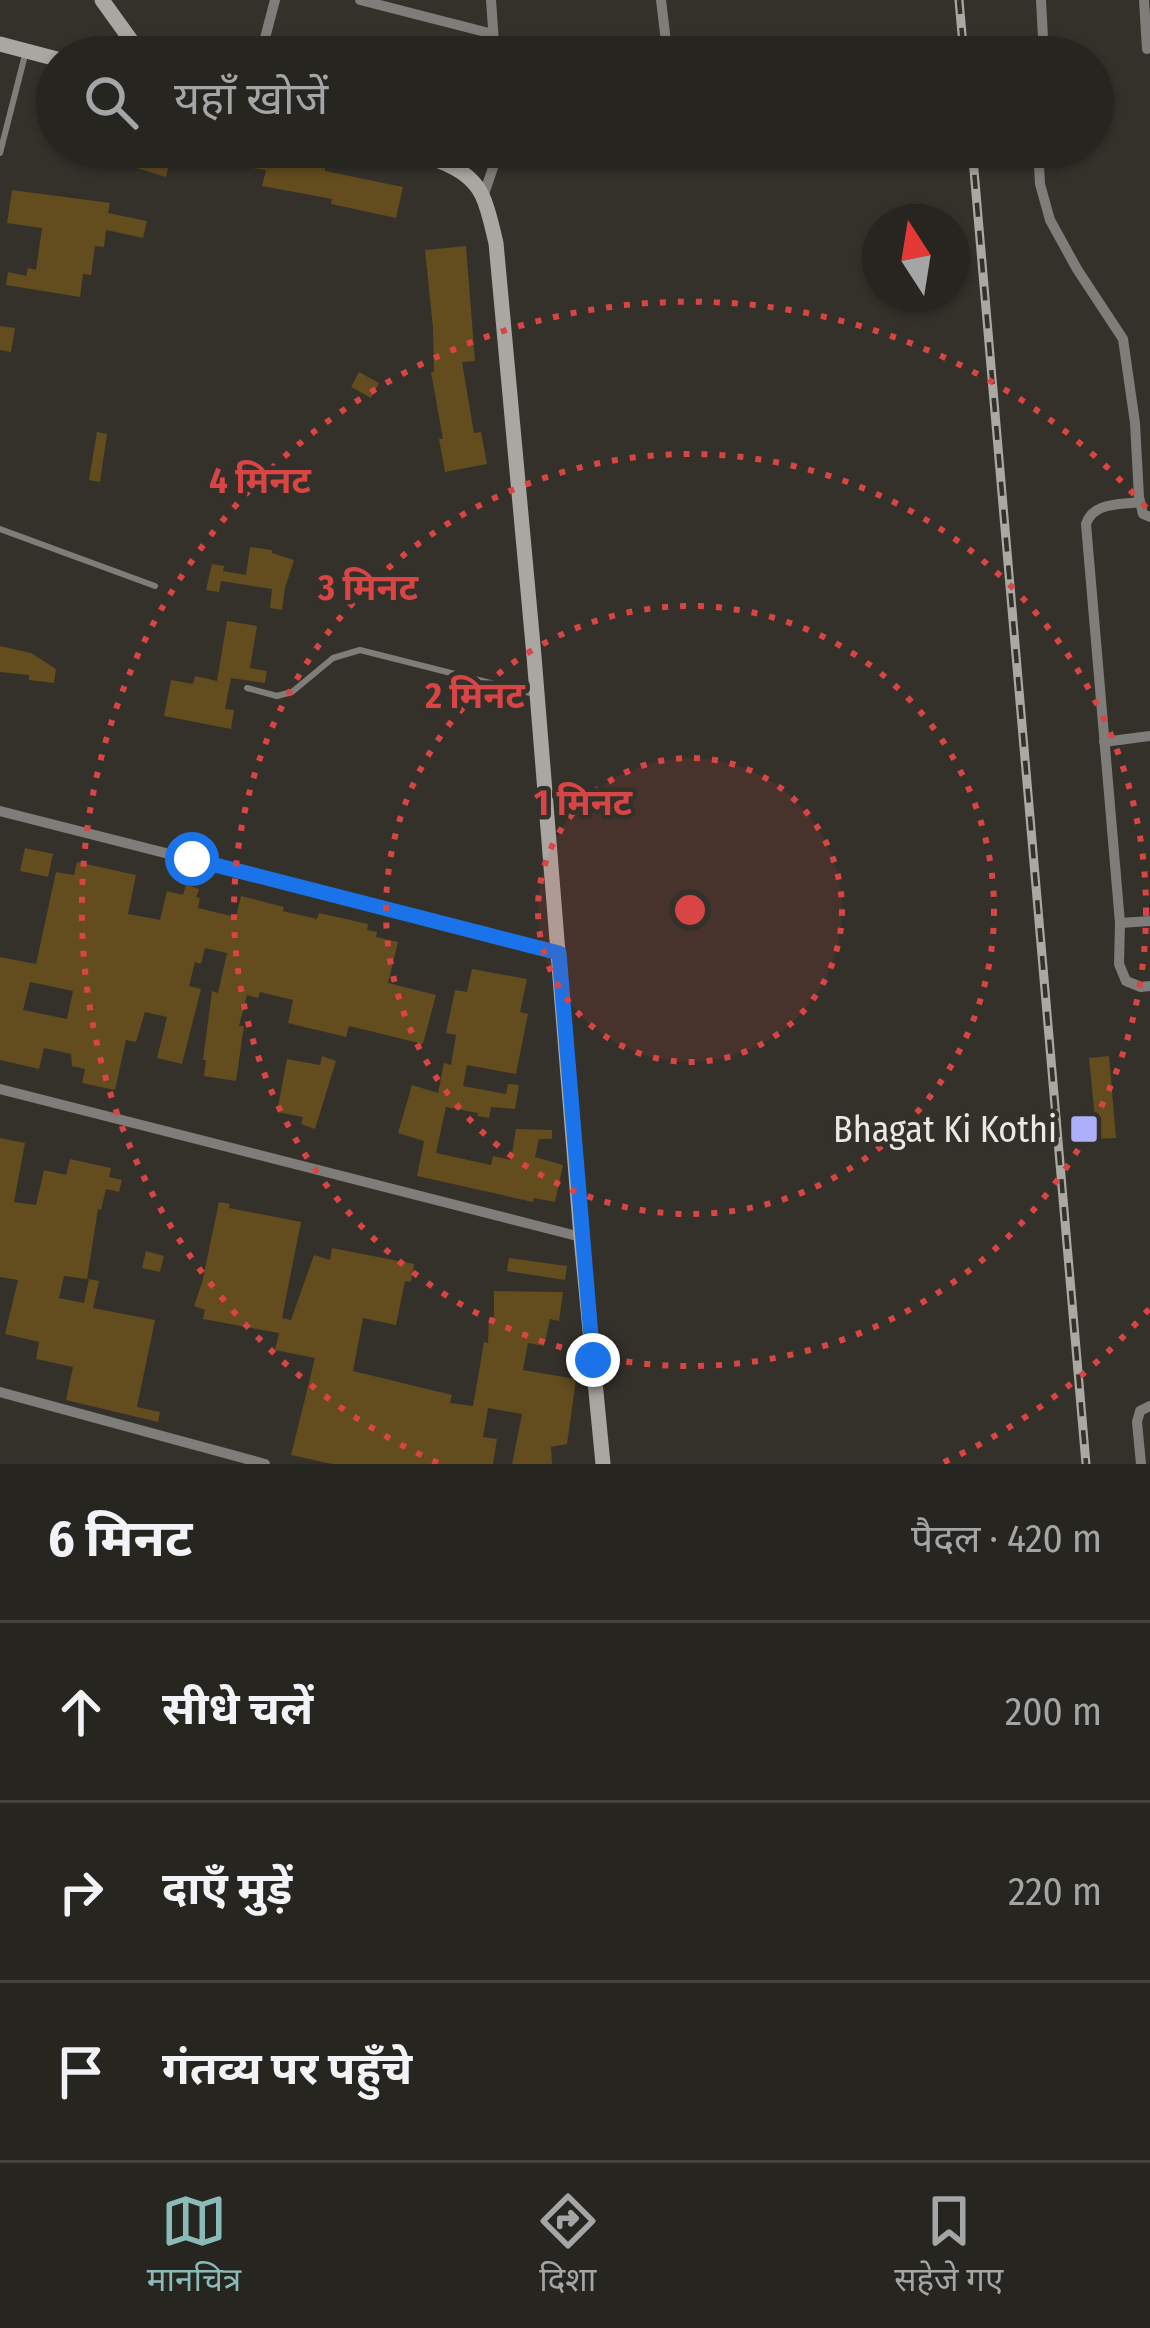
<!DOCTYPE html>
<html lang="hi">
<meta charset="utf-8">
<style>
body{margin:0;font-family:"Fira Sans Condensed","Noto Sans Devanagari",sans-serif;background:#2f2d29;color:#f1f3f6}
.compass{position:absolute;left:862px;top:204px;width:108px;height:108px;border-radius:50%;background:#272520;box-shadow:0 3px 9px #0004;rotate:348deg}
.stop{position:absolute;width:36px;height:36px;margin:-27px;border:9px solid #1a73e8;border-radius:50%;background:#fff}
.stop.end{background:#1a73e8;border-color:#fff;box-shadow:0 3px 12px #0008}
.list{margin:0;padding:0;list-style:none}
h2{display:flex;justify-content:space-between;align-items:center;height:156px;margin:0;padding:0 48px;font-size:51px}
h2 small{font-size:39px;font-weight:400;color:#a4a5a5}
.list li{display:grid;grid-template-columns:78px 1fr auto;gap:36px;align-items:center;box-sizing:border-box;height:180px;padding:0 48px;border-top:3px solid #43423e}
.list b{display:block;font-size:45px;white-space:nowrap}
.list em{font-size:39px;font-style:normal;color:#a4a5a5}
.icon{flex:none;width:66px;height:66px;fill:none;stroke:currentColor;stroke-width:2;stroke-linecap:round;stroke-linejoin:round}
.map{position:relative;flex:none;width:1150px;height:1464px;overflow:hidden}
.search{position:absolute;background:#272520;box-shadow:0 3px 9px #0004;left:36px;right:36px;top:36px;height:132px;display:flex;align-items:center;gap:30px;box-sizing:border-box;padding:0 42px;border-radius:66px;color:#a4a5a5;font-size:45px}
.sheet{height:696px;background:#272520}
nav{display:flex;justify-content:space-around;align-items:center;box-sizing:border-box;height:168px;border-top:3px solid #43423e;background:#272520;font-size:33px;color:#a4a5a5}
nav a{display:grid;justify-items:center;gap:6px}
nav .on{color:#8bbbb9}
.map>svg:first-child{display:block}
.building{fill:#634c1e;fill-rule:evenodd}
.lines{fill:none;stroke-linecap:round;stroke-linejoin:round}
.lane{stroke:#7f7d79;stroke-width:6}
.street{stroke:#7f7d79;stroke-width:10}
.secondary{stroke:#aaa7a2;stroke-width:15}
.rail-casing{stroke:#aaa8a3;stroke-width:9}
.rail{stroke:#34312a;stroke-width:4.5;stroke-dasharray:14;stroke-linecap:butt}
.route{stroke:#1a73e8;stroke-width:15}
.ring{fill:none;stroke:#d94544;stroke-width:6;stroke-dasharray:6 12}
.poi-dot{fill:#adaffb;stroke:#34312a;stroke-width:4.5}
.labels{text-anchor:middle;stroke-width:9;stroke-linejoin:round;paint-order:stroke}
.poi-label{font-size:36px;fill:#ebe9e5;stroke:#34312a;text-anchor:end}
.centre{fill:#d94544;stroke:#34312a;stroke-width:6}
.ring-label{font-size:36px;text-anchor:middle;font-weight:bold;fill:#d94544;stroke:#34312a;stroke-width:9;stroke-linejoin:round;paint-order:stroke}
</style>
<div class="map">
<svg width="1150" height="1464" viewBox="0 0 1150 1464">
<rect width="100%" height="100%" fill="#34312a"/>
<!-- building -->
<g class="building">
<polygon points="134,147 173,147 166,177 130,166"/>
<polygon points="222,147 325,166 325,171 403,187 396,218 331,204 332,199 262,186 266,170 220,163"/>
<polygon points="12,190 110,203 108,213 147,221 143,238 106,230 104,247 95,246 91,275 83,274 80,297 6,285 8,272 26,276 28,268 36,270 42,228 7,223"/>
<polygon points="466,246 475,361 462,362 474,433 481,432 487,464 445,472 439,439 443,439 431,372 434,372 433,328 425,250"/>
<polygon points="0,326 15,328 11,352 0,350"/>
<polygon points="359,372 379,383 371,398 351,387"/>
<polygon points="97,432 107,434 100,482 89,480"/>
<polygon points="250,547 272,550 272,553 294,560 285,588 282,610 270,608 272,589 221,581 219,592 206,590 212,564 224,566 223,571 246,575"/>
<polygon points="227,621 257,626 250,668 267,671 265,683 231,678 225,709 234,710 231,729 164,716 171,680 193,684 195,676 217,681"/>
<polygon points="0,646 31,653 56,669 54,683 29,680 29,675 0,672"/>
<polygon points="25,848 53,854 48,877 20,871"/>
<path d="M 77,862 L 136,875 L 128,914 L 160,920 L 167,891 L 183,895 L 186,885 L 199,889 L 196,897 L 200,898 L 198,908 L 236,917 L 241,896 L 284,907 L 283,911 L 317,919 L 319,913 L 368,924 L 367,930 L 377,932 L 376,937 L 398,942 L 388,983 L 436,995 L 423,1044 L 349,1026 L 346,1037 L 288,1023 L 293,1000 L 260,992 L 258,998 L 247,995 L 239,1026 L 244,1026 L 236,1081 L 204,1076 L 206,1060 L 203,1060 L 212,991 L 218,993 L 227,953 L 205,948 L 201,964 L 195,962 L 189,986 L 201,989 L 182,1064 L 157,1058 L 167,1017 L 145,1012 L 136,1042 L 126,1040 L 115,1090 L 82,1083 L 85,1069 L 72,1066 L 71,1054 L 44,1048 L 39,1069 L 0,1060 L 0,957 L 36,964 L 56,872 L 74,875 ZM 30,982 L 73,991 L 67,1019 L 23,1010 Z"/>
<polygon points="472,969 527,979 520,1012 528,1014 516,1074 467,1065 463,1086 506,1094 508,1084 519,1085 515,1109 491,1107 489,1118 477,1116 478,1113 446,1107 436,1153 491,1165 493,1156 511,1160 516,1129 552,1130 552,1139 539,1139 535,1157 563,1165 555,1202 534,1198 533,1202 417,1176 424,1141 398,1133 412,1085 438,1093 444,1063 451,1065 456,1035 446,1033 455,990 467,992"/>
<polygon points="322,1056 336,1061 315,1129 301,1124 303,1117 277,1112 287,1059 320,1065"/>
<polygon points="1109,1056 1116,1138 1097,1139 1089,1058"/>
<polygon points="0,1138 25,1143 14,1202 36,1205 44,1170 66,1175 70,1159 111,1168 109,1177 122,1180 119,1192 106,1189 101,1210 98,1209 87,1279 64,1276 59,1298 84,1303 89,1279 99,1281 93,1308 155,1320 137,1407 160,1412 158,1422 66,1400 73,1367 36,1359 39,1342 5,1334 18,1280 0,1277"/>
<polygon points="219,1202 230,1204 229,1208 301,1222 282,1318 291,1320 314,1255 330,1260 332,1248 414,1264 411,1282 405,1281 396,1325 363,1318 353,1371 452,1395 450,1403 473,1406 484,1342 488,1343 489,1317 494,1317 494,1291 563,1292 559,1321 550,1319 544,1346 528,1343 523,1370 576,1379 567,1444 551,1447 552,1464 512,1464 522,1414 488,1408 483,1437 497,1439 493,1464 332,1464 291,1455 315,1358 275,1350 279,1333 203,1319 205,1310 194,1306 202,1283"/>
<polygon points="146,1251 164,1256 160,1272 142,1268"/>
<polygon points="509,1258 567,1266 565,1280 507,1271"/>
</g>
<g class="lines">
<!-- lane -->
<g class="lane">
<polyline points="0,153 25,55"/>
<polyline points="0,529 155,586"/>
<polyline points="247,688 277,696 292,692 333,658 360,650 534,694"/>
</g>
<!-- street -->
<g class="street">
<polyline points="360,0 493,34"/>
<polyline points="491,0 495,57"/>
<polyline points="661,0 667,50"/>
<polyline points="1041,0 1044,57"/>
<polyline points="1144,0 1147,49"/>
<polyline points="260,57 275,0"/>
<polyline points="1038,147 1040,184 1050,220 1077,269 1123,339 1135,423 1139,497 1143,514 1150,517"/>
<polyline points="483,197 500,147"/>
<path d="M 1140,502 C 1119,505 1093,502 1086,524 L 1120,923 L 1119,964 L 1126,981 L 1141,987 L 1150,986"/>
<polyline points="1104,742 1150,736"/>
<polyline points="0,811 559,953"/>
<polyline points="1120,923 1150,921"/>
<polyline points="0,1089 581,1237"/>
<polyline points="0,1392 265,1464"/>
<polyline points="1141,1464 1137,1422 1140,1411 1150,1406"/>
</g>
<!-- secondary -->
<g class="secondary">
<polyline points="102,0 143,57"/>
<polyline points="0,44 57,59"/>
<path d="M 389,147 C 421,156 466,162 482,195 C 489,210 492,227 496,243 L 534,656 L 581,1237 L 603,1464"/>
</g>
<defs>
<g id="rail">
<polyline points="959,0 964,57"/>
<polyline points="972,147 1086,1464"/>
</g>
</defs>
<!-- rail casing -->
<use href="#rail" class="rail-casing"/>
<!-- rail -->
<use href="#rail" class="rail"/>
</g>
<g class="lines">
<!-- route -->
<polyline class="route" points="192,859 559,953 593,1360"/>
</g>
<!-- distance rings -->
<circle cx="690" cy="910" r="152" fill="#d94544" fill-opacity=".12"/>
<g class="ring">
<circle cx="690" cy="910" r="152"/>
<circle cx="690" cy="910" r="304"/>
<circle cx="690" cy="910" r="456"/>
<path d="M1149 1309A608 608 0 0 1 942 1463M438 1463A608 608 0 1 1 1149 511"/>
</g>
<!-- markers -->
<rect class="poi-dot" x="1069" y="1114" width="30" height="30" rx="6"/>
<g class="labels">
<!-- poi labels -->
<g class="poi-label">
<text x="1057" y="1142">Bhagat Ki Kothi</text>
</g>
</g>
<circle cx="690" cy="910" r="18" class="centre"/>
<g class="ring-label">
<text x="260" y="493">4 मिनट</text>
<text x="368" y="600">3 मिनट</text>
<text x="475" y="708">2 मिनट</text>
<text x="583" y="815">1 मिनट</text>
</g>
</svg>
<svg class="compass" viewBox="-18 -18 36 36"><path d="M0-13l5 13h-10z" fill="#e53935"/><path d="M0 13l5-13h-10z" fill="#a4a5a5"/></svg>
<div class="stop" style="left:192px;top:859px"></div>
<div class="stop end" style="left:593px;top:1360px"></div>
<div class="search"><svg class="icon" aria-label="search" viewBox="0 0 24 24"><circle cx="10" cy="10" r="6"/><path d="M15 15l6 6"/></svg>यहाँ खोजें</div>
</div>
<section class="sheet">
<h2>6 मिनट<small>पैदल · 420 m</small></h2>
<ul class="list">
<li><svg class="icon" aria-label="ahead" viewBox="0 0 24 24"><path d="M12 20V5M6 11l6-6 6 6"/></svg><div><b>सीधे चलें</b></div><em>200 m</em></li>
<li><svg class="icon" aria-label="right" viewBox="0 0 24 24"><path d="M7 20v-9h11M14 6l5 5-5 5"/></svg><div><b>दाएँ मुड़ें</b></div><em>220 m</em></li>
<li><svg class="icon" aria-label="arrive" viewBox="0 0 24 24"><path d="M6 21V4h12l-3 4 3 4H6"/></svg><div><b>गंतव्य पर पहुँचे</b></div></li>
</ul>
</section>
<nav>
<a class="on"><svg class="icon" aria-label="map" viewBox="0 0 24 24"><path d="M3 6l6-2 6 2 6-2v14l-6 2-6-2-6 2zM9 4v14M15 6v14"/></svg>मानचित्र</a>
<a><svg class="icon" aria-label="directions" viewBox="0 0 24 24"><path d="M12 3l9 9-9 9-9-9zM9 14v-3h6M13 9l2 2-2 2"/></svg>दिशा</a>
<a><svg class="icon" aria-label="saved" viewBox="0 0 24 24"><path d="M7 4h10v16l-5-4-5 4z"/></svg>सहेजे गए</a>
</nav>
